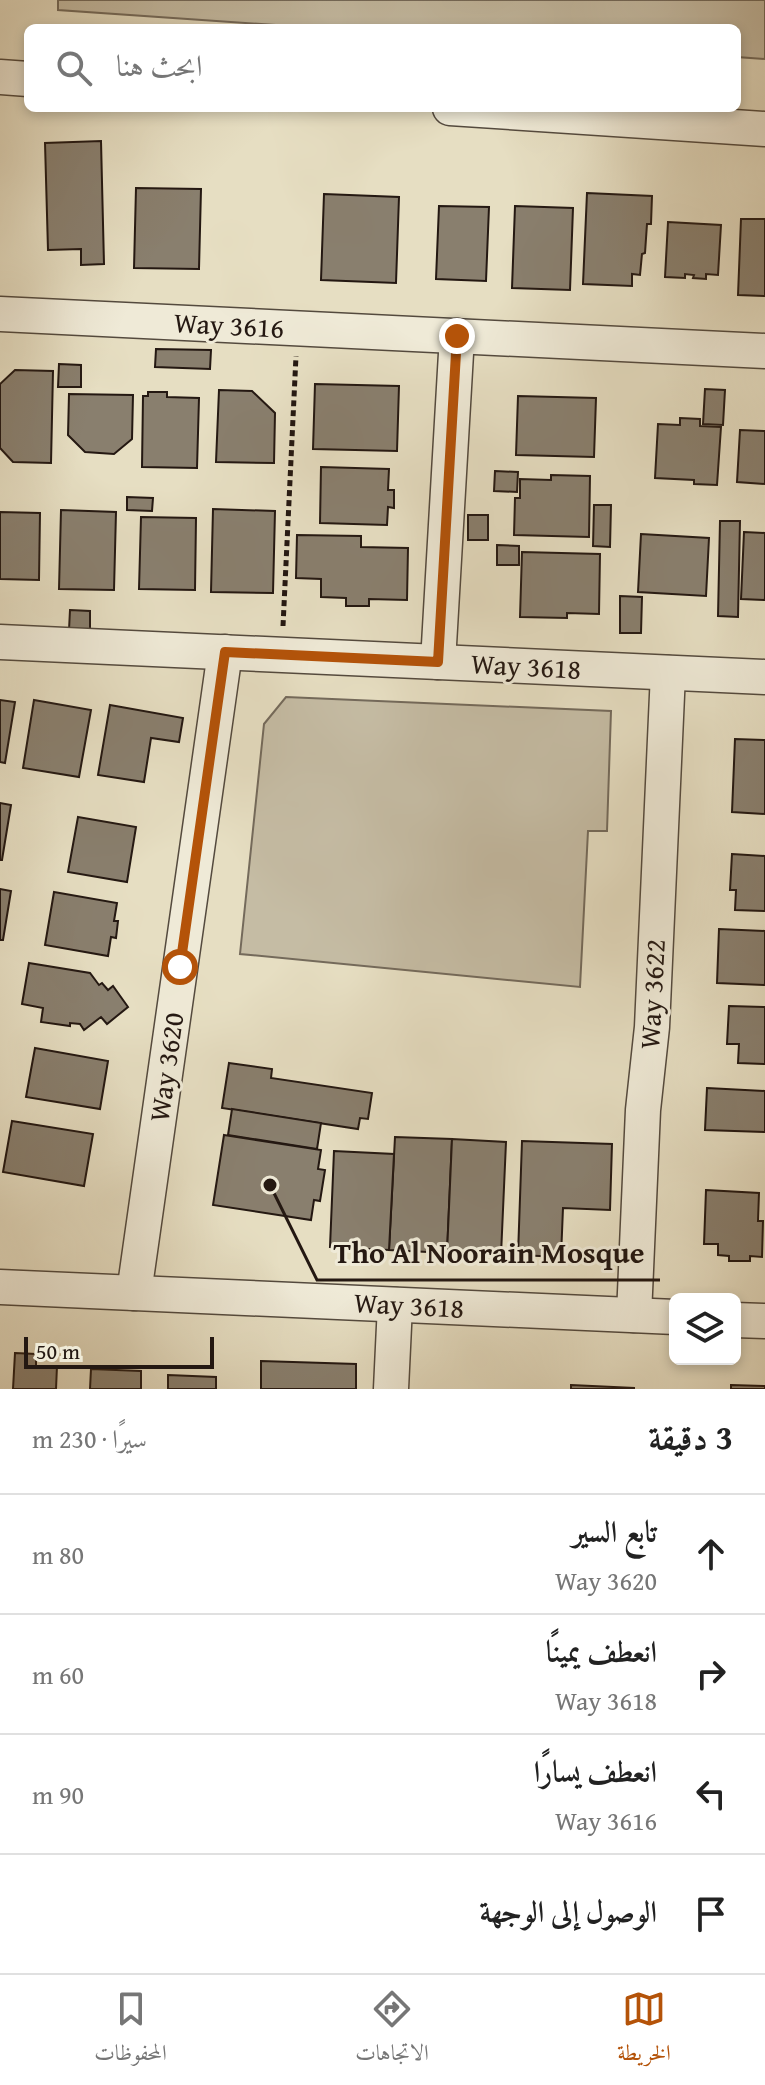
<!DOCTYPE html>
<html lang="ar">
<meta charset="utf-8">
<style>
body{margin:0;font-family:"Gentium Book Plus",Amiri,serif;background:#f6f6f6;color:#222;direction:rtl}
.controls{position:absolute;right:24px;bottom:24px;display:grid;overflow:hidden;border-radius:12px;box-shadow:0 4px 12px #0003}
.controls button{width:72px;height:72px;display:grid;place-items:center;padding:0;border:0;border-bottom:2px solid #e0e0e0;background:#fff;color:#222;font:40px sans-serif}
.scale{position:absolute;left:24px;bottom:20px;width:190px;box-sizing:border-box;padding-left:8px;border:4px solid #241812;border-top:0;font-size:22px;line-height:28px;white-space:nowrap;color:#241812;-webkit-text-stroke:6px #efead7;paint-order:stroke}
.stop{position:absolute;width:24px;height:24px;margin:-18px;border:6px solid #b45309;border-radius:50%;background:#fff}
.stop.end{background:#b45309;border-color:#fff;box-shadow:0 2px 8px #0008}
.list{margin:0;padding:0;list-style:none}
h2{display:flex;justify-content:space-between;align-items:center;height:104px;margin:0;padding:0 32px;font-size:34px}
h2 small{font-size:26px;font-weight:400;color:#767676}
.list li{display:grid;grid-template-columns:52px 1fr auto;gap:24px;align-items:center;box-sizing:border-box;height:120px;padding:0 32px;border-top:2px solid #e0e0e0}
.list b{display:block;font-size:30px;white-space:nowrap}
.list p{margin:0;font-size:26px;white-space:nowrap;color:#767676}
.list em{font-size:26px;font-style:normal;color:#767676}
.icon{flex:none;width:44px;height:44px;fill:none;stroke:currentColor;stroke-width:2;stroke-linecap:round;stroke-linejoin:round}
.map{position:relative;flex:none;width:765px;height:1389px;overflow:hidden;direction:ltr}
.search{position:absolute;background:#fff;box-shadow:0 4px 12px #0003;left:24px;right:24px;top:24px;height:88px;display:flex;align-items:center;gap:20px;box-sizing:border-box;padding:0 28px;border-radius:12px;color:#767676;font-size:30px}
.sheet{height:584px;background:#fff}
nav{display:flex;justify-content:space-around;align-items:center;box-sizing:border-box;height:112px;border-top:2px solid #e0e0e0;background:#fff;font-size:22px;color:#767676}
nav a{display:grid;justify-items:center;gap:4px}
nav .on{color:#b45309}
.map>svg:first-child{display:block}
.green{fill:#c5bca4;stroke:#746a5b;stroke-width:2}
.building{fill:#897f6e;stroke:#241812;stroke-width:2}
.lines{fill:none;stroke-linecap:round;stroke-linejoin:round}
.minor-casing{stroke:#544a3e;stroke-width:37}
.path{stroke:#241812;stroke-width:5;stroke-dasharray:6 4;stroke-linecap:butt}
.minor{stroke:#efead7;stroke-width:34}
.route{stroke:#b45309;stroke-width:10}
.labels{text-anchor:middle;stroke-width:6;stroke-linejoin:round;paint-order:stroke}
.street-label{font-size:28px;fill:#241812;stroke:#efead7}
.leader{fill:none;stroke:#241812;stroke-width:3}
.callout-dot{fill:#241812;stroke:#efead7;stroke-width:3}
.callout-label{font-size:30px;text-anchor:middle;font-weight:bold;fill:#241812;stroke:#efead7;stroke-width:6;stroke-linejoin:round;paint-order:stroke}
</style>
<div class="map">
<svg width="765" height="1389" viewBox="0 0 765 1389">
<rect width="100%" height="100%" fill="#e6dec2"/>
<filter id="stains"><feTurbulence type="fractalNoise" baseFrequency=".0025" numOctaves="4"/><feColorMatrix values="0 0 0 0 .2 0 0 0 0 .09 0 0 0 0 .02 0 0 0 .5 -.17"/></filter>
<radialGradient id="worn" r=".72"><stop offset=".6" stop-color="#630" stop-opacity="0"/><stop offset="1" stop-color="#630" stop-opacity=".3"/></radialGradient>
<!-- green -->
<g class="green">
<polygon points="58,0 765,0 765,59 737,57 737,28 319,28 58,10"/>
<polygon points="286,697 611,711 607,831 588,831 580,987 240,954 264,724"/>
</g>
<!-- building -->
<g class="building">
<polygon points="101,141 104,264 81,265 81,249 48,250 45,143"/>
<polygon points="136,188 201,189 199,269 134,268"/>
<polygon points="587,193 652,196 651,224 647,224 645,253 642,254 640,275 632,274 632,286 583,284"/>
<polygon points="324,194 399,197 396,283 321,280"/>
<polygon points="439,206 489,207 486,281 436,279"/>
<polygon points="515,206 573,208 570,290 512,288"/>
<polygon points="741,219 765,219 765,296 738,295"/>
<polygon points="668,222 721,225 718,275 706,274 706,279 693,278 694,275 685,274 685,278 665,277"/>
<polygon points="156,349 211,350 210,369 155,367"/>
<polygon points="59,364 81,365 81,387 58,387"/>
<polygon points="15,370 53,371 51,463 13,462 0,448 0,384"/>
<polygon points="315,384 399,386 397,451 313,449"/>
<polygon points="705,389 725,390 723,425 703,424"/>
<polygon points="219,390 252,391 275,413 274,463 216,462"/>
<polygon points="148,392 167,392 167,397 199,398 197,468 142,467 143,396 148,396"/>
<polygon points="69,394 133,395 132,439 114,454 85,452 68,435"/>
<polygon points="518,396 596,398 594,457 516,455"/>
<polygon points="680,418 700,419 700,426 721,427 717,485 694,484 694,480 655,478 658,424 680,425"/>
<polygon points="740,430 765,431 765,484 737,482"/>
<polygon points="321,467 389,469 388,490 394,490 394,508 388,507 387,525 320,523"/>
<polygon points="495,471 518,472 517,492 494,491"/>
<polygon points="551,475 590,476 589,537 514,535 515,498 520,498 520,479 551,480"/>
<polygon points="127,497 153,498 152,511 127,510"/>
<polygon points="594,505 611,505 610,547 593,546"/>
<polygon points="213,509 275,511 273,593 211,592"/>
<polygon points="61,510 116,512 114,590 59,589"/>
<polygon points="0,512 40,513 39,580 0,579"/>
<rect x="468" y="515" width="20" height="25"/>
<polygon points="141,517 196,518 195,590 139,589"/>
<polygon points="720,521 740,521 738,617 718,616"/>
<polygon points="744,532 765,533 765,600 741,599"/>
<polygon points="641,534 709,538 706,596 638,592"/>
<polygon points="297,535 361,536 361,547 408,548 407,600 369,599 369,606 346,606 346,598 321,597 321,579 296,578"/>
<polygon points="497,545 519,546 519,565 497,565"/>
<polygon points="522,552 600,554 599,614 567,613 567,618 520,617"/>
<polygon points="620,596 642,597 641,633 620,633"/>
<polygon points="70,610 90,611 90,631 69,630"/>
<polygon points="0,700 15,702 5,763 0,762"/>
<polygon points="34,700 91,710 79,777 23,768"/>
<polygon points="110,705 183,718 179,742 151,738 144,782 98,775"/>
<polygon points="735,739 765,740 765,814 732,812"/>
<polygon points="0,803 11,805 2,860 0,860"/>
<polygon points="78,817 136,827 127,882 68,872"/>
<polygon points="732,854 765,856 765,911 735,910 736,890 730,890"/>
<polygon points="0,889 11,891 3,940 0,940"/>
<polygon points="54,892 117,903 114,921 118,921 116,938 111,937 108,956 45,945"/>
<polygon points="719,929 765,931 765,985 717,983"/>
<polygon points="29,963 90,973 99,985 102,983 108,990 113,986 128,1007 107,1024 101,1017 84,1030 80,1024 70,1023 70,1026 41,1022 43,1008 22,1004"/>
<polygon points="729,1006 765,1007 765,1064 738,1063 739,1044 727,1044"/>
<polygon points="35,1048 108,1061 100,1109 26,1097"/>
<polygon points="229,1063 272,1069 271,1078 372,1093 368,1119 360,1118 358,1129 222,1108"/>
<polygon points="707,1088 765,1091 765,1132 705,1130"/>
<polygon points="232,1109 321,1123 317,1149 228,1135"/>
<polygon points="12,1121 93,1134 84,1186 3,1172"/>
<polygon points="224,1135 321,1150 318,1169 325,1170 320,1201 314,1200 311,1220 213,1205"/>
<polygon points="395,1137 452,1139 447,1253 389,1250"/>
<polygon points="452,1139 506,1142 501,1255 447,1253"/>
<polygon points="522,1141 612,1144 610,1210 563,1208 561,1257 518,1255"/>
<polygon points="334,1151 394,1154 389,1250 330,1247"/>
<polygon points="706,1190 759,1193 758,1221 763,1221 762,1257 750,1256 750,1261 729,1261 729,1256 718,1255 718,1244 704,1244"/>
<polygon points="15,1353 36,1354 36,1366 57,1366 56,1389 13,1389"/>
<polygon points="261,1361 356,1364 356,1389 261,1389"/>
<polygon points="91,1369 141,1371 141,1389 90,1389"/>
<polygon points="168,1375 216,1377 216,1389 168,1389"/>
<polygon points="571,1385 634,1388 634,1389 571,1389"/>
<polygon points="731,1385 765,1386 765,1389 731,1389"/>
</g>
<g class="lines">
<defs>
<g id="minor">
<polyline points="0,77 28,79"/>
<polyline points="450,108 765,129"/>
<polyline points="0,314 765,351"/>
<polyline points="0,642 765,677"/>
<polyline points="438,662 457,336"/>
<polyline points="0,1287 675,1317"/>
<polyline points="134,1293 225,652"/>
<polyline points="634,1315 643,1110 652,1027 668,673"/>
<polyline points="735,1320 765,1321"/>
<polyline points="391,1389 395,1305"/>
</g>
</defs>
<!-- minor casing -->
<use href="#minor" class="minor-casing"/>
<!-- path -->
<polyline class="path" points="283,626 296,356"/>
<!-- minor -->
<use href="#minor" class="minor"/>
</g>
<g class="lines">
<!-- route -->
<polyline class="route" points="180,967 225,652 438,662 457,336"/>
</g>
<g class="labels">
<!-- street labels -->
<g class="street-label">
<text transform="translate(229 325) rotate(3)" y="10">Way 3616</text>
<text transform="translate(526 666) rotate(3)" y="10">Way 3618</text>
<text transform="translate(652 994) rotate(-87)" y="10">Way 3622</text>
<text transform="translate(166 1067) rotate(-82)" y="10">Way 3620</text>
<text transform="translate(409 1305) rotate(3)" y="10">Way 3618</text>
</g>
</g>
<!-- callouts -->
<path class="leader" d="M270 1185L317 1280H660"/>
<circle class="callout-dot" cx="270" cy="1185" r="8"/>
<g class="callout-label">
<text x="489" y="1263">Tho Al Noorain Mosque</text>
</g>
<rect width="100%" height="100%" filter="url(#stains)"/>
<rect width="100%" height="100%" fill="url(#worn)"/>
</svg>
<div class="controls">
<button><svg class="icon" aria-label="layers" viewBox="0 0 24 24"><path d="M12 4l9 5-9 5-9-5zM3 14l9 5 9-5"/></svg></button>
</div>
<div class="scale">50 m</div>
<div class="stop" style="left:180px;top:967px"></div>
<div class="stop end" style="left:457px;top:336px"></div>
<div class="search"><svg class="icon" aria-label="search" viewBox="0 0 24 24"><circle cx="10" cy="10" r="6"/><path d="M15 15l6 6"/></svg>ابحث هنا</div>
</div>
<section class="sheet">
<h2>3 دقيقة<small>سيرًا · 230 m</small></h2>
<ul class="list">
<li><svg class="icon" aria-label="ahead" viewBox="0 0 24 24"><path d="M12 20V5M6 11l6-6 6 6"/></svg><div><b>تابع السير</b><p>Way 3620</p></div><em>80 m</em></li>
<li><svg class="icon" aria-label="right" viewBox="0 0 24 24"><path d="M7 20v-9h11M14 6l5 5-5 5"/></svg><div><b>انعطف يمينًا</b><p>Way 3618</p></div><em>60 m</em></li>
<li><svg class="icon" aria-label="left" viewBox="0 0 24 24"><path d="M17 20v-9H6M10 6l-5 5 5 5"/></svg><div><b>انعطف يسارًا</b><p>Way 3616</p></div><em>90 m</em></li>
<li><svg class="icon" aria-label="arrive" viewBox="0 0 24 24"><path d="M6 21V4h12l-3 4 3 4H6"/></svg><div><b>الوصول إلى الوجهة</b></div></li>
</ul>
</section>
<nav>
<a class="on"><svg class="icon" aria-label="map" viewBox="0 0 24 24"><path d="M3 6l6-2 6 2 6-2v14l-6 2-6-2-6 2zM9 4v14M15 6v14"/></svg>الخريطة</a>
<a><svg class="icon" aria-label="directions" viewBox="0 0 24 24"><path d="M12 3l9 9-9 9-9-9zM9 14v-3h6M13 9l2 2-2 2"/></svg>الاتجاهات</a>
<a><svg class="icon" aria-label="saved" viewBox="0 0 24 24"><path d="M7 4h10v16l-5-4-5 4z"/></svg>المحفوظات</a>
</nav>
